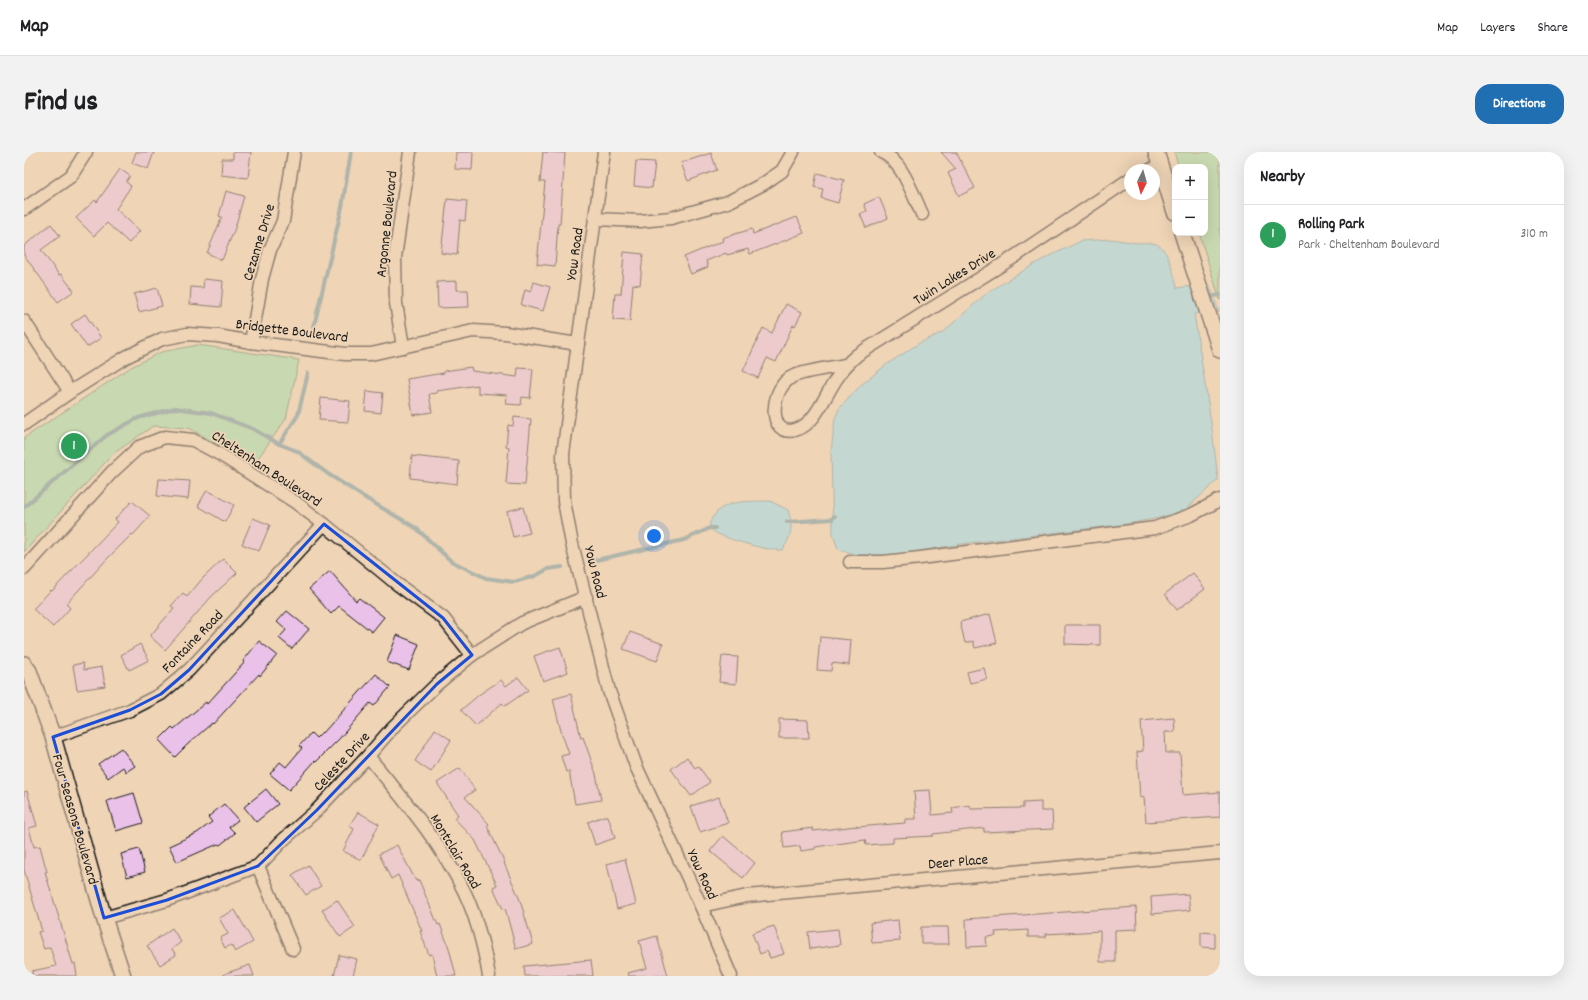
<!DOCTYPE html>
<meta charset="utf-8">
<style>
body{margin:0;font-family:Dekko,sans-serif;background:#f2f2f2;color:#202124}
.controls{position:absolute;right:12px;top:12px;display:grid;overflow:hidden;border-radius:8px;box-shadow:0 4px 16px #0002}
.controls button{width:36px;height:36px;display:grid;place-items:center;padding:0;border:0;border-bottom:1px solid #e0e0e0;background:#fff;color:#202124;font:20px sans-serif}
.compass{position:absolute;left:1100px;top:12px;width:36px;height:36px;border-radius:50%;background:#fff;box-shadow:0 4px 16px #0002;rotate:185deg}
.you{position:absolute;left:630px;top:384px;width:14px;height:14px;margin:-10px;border:3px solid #fff;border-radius:50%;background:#1a73e8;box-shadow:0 0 0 6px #1a73e833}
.badge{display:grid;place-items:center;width:26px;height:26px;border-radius:50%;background:#1f6fb2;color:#fff;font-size:13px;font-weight:700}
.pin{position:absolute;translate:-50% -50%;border:2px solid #fff;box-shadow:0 1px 4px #0006}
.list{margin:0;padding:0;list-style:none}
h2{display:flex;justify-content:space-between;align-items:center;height:52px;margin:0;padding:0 16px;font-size:17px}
h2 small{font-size:13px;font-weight:400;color:#757577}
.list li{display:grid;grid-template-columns:26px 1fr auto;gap:12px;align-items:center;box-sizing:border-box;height:60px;padding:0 16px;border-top:1px solid #e0e0e0}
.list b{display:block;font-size:15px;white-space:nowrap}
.list p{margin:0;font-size:13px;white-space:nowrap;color:#757577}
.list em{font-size:13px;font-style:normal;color:#757577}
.map{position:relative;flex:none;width:1196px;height:824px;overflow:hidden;border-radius:16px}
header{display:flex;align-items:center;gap:24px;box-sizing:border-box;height:56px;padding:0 20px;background:#fff;border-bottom:1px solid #e0e0e0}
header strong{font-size:19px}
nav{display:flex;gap:22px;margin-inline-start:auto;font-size:14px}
.intro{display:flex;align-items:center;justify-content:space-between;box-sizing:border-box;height:96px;padding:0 24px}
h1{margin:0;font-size:28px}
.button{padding:10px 18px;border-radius:16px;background:#1f6fb2;color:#fff;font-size:14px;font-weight:700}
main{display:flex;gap:24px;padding:0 24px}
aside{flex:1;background:#fff;border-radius:16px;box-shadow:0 4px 16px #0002}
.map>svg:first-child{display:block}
.green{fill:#9adda9;stroke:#5b7c62}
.water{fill:#91def1;stroke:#62909c}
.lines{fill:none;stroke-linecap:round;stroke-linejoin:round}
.stream{stroke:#62909c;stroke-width:4}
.building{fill:#eac1e9;stroke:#1c1c1c}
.minor-casing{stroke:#1c1c1c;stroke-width:15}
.tertiary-casing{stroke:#1c1c1c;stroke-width:18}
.minor{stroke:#efd4b6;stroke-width:12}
.tertiary{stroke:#efd4b6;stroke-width:15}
.marked{fill:none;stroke:#1d4ed8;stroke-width:3;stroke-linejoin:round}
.labels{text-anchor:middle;stroke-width:3.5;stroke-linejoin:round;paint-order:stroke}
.street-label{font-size:15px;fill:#1c1c1c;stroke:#efd4b6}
</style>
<header>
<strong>Map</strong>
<nav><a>Map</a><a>Layers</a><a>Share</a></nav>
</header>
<div class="intro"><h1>Find us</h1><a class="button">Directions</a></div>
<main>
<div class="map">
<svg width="1196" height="824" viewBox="0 0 1196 824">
<rect width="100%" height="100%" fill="#efd4b6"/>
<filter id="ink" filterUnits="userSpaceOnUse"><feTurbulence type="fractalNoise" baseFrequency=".025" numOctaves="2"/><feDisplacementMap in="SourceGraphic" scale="8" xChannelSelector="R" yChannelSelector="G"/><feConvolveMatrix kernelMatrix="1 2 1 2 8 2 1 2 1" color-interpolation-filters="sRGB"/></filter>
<g filter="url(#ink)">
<!-- green -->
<g class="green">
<polygon points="1150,0 1196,0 1196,148 1175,81 1181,81 1181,15 1155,15"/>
<polygon points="174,193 275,208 262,267 229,313 165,276 129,274 89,302 0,400 0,286 107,215 137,200"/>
</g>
<!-- water -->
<g class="water">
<path d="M 1086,87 C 1095,88 1104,90 1114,91 C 1120,91 1126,90 1132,92 C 1145,97 1150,123 1153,136 L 1185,132 L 1195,160 L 1170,162 L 1188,277 L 1194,328 L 1162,357 L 1135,366 L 1102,372 L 937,392 L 870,403 L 834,403 L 814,397 L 809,382 L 807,300 L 811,266 L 815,257 L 837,233 L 862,213 L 894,192 L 919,180 L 963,141 L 1012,111 L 1057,89 Z"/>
<path d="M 746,349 L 764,358 C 769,373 768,385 758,398 C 748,400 690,385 686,376 C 685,371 687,368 689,365 C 701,346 728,350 746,349 Z"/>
</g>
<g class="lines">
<!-- stream -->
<g class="stream">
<polyline points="1185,145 1196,143"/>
<polyline points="290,174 318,55 327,0"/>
<polyline points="255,292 274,263 284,221"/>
<polyline points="0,355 83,283 114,266 151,256 187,261 229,277 255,292 273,299 304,322 343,347 392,376 427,409 462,426 490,430 511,424 524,417 538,415"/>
<polyline points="763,370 808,367 811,364"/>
<polyline points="572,408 660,388 686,376 691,376"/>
</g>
</g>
<!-- building -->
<g class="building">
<polygon points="112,0 130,0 124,17 108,11"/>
<polygon points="209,0 227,0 224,26 197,23 198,7 209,7"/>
<polygon points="432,0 449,0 448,18 431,17"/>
<polygon points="519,0 541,1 536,72 534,72 531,114 513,112 521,30 516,30"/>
<polygon points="917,0 932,0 951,36 935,44 924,21 932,17"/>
<polygon points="687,1 693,18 664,29 657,11"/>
<polygon points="612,9 631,10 628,36 610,34"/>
<polygon points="96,17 106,24 102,30 107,34 92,57 116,79 105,91 83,71 70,84 52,66 71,48 73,50"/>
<polygon points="793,21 820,28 814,51 797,46 799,37 790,35"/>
<polygon points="202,39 220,44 211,76 198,108 183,101 198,65 195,64"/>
<polygon points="855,45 864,66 842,76 836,62 843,59 840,52"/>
<polygon points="423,47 443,49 441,69 436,68 433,103 417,101"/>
<polygon points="773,65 780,81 726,102 724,97 703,103 702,101 682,109 684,115 667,122 660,105 699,89 698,86 728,77 729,82"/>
<polygon points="27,72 36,84 17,98 35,123 37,122 50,139 34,150 0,103 0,94"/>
<polygon points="600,100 619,102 616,133 609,132 606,169 589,168 591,142 597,142"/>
<polygon points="180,127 199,129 197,155 166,152 167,135 179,136"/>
<polygon points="433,129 433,138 444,138 445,155 414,156 413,130"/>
<polygon points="510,130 526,135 519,159 497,153 501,138 507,140"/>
<polygon points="133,136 138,154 115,160 110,142"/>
<polygon points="762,152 778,160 771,174 769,173 752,210 743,206 734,226 719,219 739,176 748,181"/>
<polygon points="61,162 77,186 63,195 47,172"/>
<polygon points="447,215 448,219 493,225 494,216 509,217 506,246 498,245 497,253 482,252 483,243 454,241 454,233 413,239 413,241 405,242 408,260 389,263 383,227 420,221 420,219"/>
<polygon points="343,239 359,241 357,261 341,259"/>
<polygon points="297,246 326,249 324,270 295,268"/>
<polygon points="490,265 507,267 501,333 482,332 485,296 482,295 484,273 489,274"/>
<polygon points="388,304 435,309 433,332 386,326"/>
<polygon points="135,327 166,329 164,347 133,344"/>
<polygon points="183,338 210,353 201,370 174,354"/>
<polygon points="108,349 126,364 109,383 108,382 82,408 42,452 46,456 29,475 9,457 27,438 28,439 94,370 91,367"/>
<polygon points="499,355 506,381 489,385 483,359"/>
<polygon points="229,366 246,373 235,399 218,392"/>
<polygon points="199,407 213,421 187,445 141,498 126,484 150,456 147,454 159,441 163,445 179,426"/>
<polygon points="306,419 332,449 335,446 360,465 348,480 315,454 307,462 285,437"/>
<polygon points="1169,421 1181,437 1153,458 1141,442"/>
<polygon points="263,459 285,477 268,497 255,486 262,478 253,470"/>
<polygon points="966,462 973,491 951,496 949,489 941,491 936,470"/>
<polygon points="1041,473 1076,473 1076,493 1041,492"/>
<polygon points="606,480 639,492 633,509 599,497"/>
<polygon points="373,483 395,492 385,518 363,510"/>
<polygon points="796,485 827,488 825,513 808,511 807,519 793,518"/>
<polygon points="235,489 253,503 236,524 235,522 189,572 188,571 164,592 151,605 135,588 148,575 150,577 182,550 183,552 220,511 219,509"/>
<polygon points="116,492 125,508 105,518 97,503"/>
<polygon points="536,495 544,520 519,529 510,504"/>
<polygon points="698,504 714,505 712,532 695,530"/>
<polygon points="59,511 60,518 78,515 81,534 53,538 49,513"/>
<polygon points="960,516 963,527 946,531 943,520"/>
<polygon points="352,522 366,535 350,554 346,551 315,587 292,610 291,609 265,638 246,622 256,610 262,615 278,596 275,594 287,581 292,586 298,580 299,581"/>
<polygon points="494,525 504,538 481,554 478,551 452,574 437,558 456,542 477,528 482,534"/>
<polygon points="547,542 557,586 559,585 572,622 577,648 551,652 545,619 542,620 537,604 545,602 537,579 529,547"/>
<polygon points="1150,566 1151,580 1141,580 1142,601 1156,601 1159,643 1196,640 1196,665 1122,670 1120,645 1116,646 1113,600 1119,599 1117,569"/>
<polygon points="755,567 784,568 785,586 755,586"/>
<polygon points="411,577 427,588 407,620 391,609"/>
<polygon points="97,596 111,614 102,620 99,615 84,626 74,612"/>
<polygon points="663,605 671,616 674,614 686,630 667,644 647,617"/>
<polygon points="436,616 451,638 441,645 465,672 463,674 481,711 480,711 496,748 509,792 492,797 481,756 479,757 469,735 473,733 451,688 430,666 434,663 413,631"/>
<polygon points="242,637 254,652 232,670 220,655"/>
<polygon points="906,638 908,663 929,661 928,656 946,653 947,657 999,656 999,651 1017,650 1017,659 1028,659 1029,677 960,680 960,676 909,682 909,684 869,686 869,691 842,693 841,688 791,695 791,697 777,699 776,694 760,696 758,680 789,676 789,679 833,674 833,675 881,671 881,667 892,667 890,639"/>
<polygon points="3,639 13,674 5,676 10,695 16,694 23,720 21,720 49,812 51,811 53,824 8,824 8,819 32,814 26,795 20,797 14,780 18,779 0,718 0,640"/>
<polygon points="110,641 119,671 92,679 83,649"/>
<polygon points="695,645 704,671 676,680 667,654"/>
<polygon points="200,652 214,668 205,675 211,681 196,693 194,692 153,710 145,694 173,681 188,670 184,665"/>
<polygon points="334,660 355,672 337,708 319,699 330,677 325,674"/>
<polygon points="580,664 584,664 591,686 571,693 564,670"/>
<polygon points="699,684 731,711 719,726 686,699"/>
<polygon points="373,693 392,729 395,728 414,773 416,772 425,796 432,824 413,824 408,802 405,803 396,779 398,779 374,723 367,727 355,702"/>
<polygon points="115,697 121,720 103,725 97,702"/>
<polygon points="601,707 612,752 593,757 583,712"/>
<polygon points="284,713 297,734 282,743 268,723"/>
<polygon points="1164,742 1166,758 1128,762 1127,745"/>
<polygon points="313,748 331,775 316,785 298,758"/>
<polygon points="1112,755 1113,777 1091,778 1091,810 1076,810 1076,779 1022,782 1022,785 1004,785 1004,778 971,780 972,784 962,785 963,794 943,795 942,767"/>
<polygon points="211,758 229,790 211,800 207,793 201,796 196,786 204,782 195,766"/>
<polygon points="874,768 876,789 848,791 846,771"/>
<polygon points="750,774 760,802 746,806 743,799 736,802 728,781"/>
<polygon points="897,775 924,775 925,792 897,792"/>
<polygon points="148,776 157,790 148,797 152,803 136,813 123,794"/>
<polygon points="814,777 816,793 786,797 784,780"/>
<polygon points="1177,780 1191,781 1191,796 1177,795"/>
<polygon points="633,784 644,824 605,824 604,821 623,816 615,789"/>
<polygon points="315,803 333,807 329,824 310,824"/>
<polygon points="567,808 569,824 501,824 500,814"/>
<polygon points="226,813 230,824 200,824 200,822"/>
</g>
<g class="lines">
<defs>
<g id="minor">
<polyline points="580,0 539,302 540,349 548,392 585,539 612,614 677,754 707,824"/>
<path d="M 857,0 C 878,8 889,43 898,62"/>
<polyline points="1126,18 1136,14"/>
<polyline points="0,57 47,24 62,0"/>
<polyline points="571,67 616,69 647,66 704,50 739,32 758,19 769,0"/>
<polyline points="0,169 46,240"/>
<polyline points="227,190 238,127 246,98 259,69 270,0"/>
<polyline points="379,195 372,151 371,106 386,0"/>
<path d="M 822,213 C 810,215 774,220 766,226 C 743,242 745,293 778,275 C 793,267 803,240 813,226 C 818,217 825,210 833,203 L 987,107 L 1106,27"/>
<polyline points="0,272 46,240 102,205 138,187 163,182 194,184 227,190 321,202 347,202 449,179 481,181 554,192"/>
<polyline points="826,410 859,410 896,406 1131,376 1167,363 1196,348"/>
<polyline points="0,417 88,320 115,295 141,285 169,288 197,303 271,350 300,372 373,432 419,466 448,503"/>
<polyline points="29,585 106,558 137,542 165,518 300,372"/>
<path d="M 344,604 C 379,647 416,689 440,739 C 453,766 460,795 465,824"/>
<polyline points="234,714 269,797"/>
<polyline points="677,754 723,744 1196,701"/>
<polyline points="80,766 143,748 234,714 258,689 293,658 344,604 369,575 413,532 448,503 498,471 562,445"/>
</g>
<g id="tertiary">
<polyline points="1132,0 1151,60"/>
<polyline points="1158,81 1196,198"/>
<polyline points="0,512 5,519 29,585 80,766 99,824"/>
</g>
</defs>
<!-- minor casing -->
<use href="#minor" class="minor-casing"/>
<!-- tertiary casing -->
<use href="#tertiary" class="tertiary-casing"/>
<!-- minor -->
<use href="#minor" class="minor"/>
<!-- tertiary -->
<use href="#tertiary" class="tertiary"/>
</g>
</g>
<!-- marked area -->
<path d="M0 0H1196V824H0ZM 300,372 L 419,466 L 448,503 L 413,532 L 293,658 L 234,714 L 143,748 L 80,766 L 29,585 L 106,558 L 137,542 L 165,518 Z" fill="#efd4b6" fill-opacity=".55" fill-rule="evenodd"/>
<path class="marked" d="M 300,372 L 419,466 L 448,503 L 413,532 L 293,658 L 234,714 L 143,748 L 80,766 L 29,585 L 106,558 L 137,542 L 165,518 Z"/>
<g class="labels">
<!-- street labels -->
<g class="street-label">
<text transform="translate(362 72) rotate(-84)" y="5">Argonne Boulevard</text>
<text transform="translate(234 90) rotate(-73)" y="5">Cezanne Drive</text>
<text transform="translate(550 102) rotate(-82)" y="5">Yow Road</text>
<text transform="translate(930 124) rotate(-32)" y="5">Twin Lakes Drive</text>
<text transform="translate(268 178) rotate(7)" y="5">Bridgette Boulevard</text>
<text transform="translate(243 316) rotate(33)" y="5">Cheltenham Boulevard</text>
<text transform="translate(572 420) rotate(76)" y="5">Yow Road</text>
<text transform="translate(168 489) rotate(-46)" y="5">Fontaine Road</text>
<text transform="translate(317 609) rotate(-47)" y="5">Celeste Drive</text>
<text transform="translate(52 667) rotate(74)" y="5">Four Seasons Boulevard</text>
<text transform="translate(432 699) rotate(59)" y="5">Montclair Road</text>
<text transform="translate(934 709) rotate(-5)" y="5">Deer Place</text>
<text transform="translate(679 722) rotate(65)" y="5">Yow Road</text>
</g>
</g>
</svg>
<div class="controls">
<button>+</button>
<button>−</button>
</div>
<svg class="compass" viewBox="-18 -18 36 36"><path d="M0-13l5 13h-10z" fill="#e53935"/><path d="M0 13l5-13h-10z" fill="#757577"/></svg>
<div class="you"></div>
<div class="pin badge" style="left:50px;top:294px;background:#2e9e5b">1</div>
</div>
<aside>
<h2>Nearby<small></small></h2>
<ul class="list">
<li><span class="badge" style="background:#2e9e5b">1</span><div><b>Rolling Park</b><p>Park · Cheltenham Boulevard</p></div><em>310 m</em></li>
</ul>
</aside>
</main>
